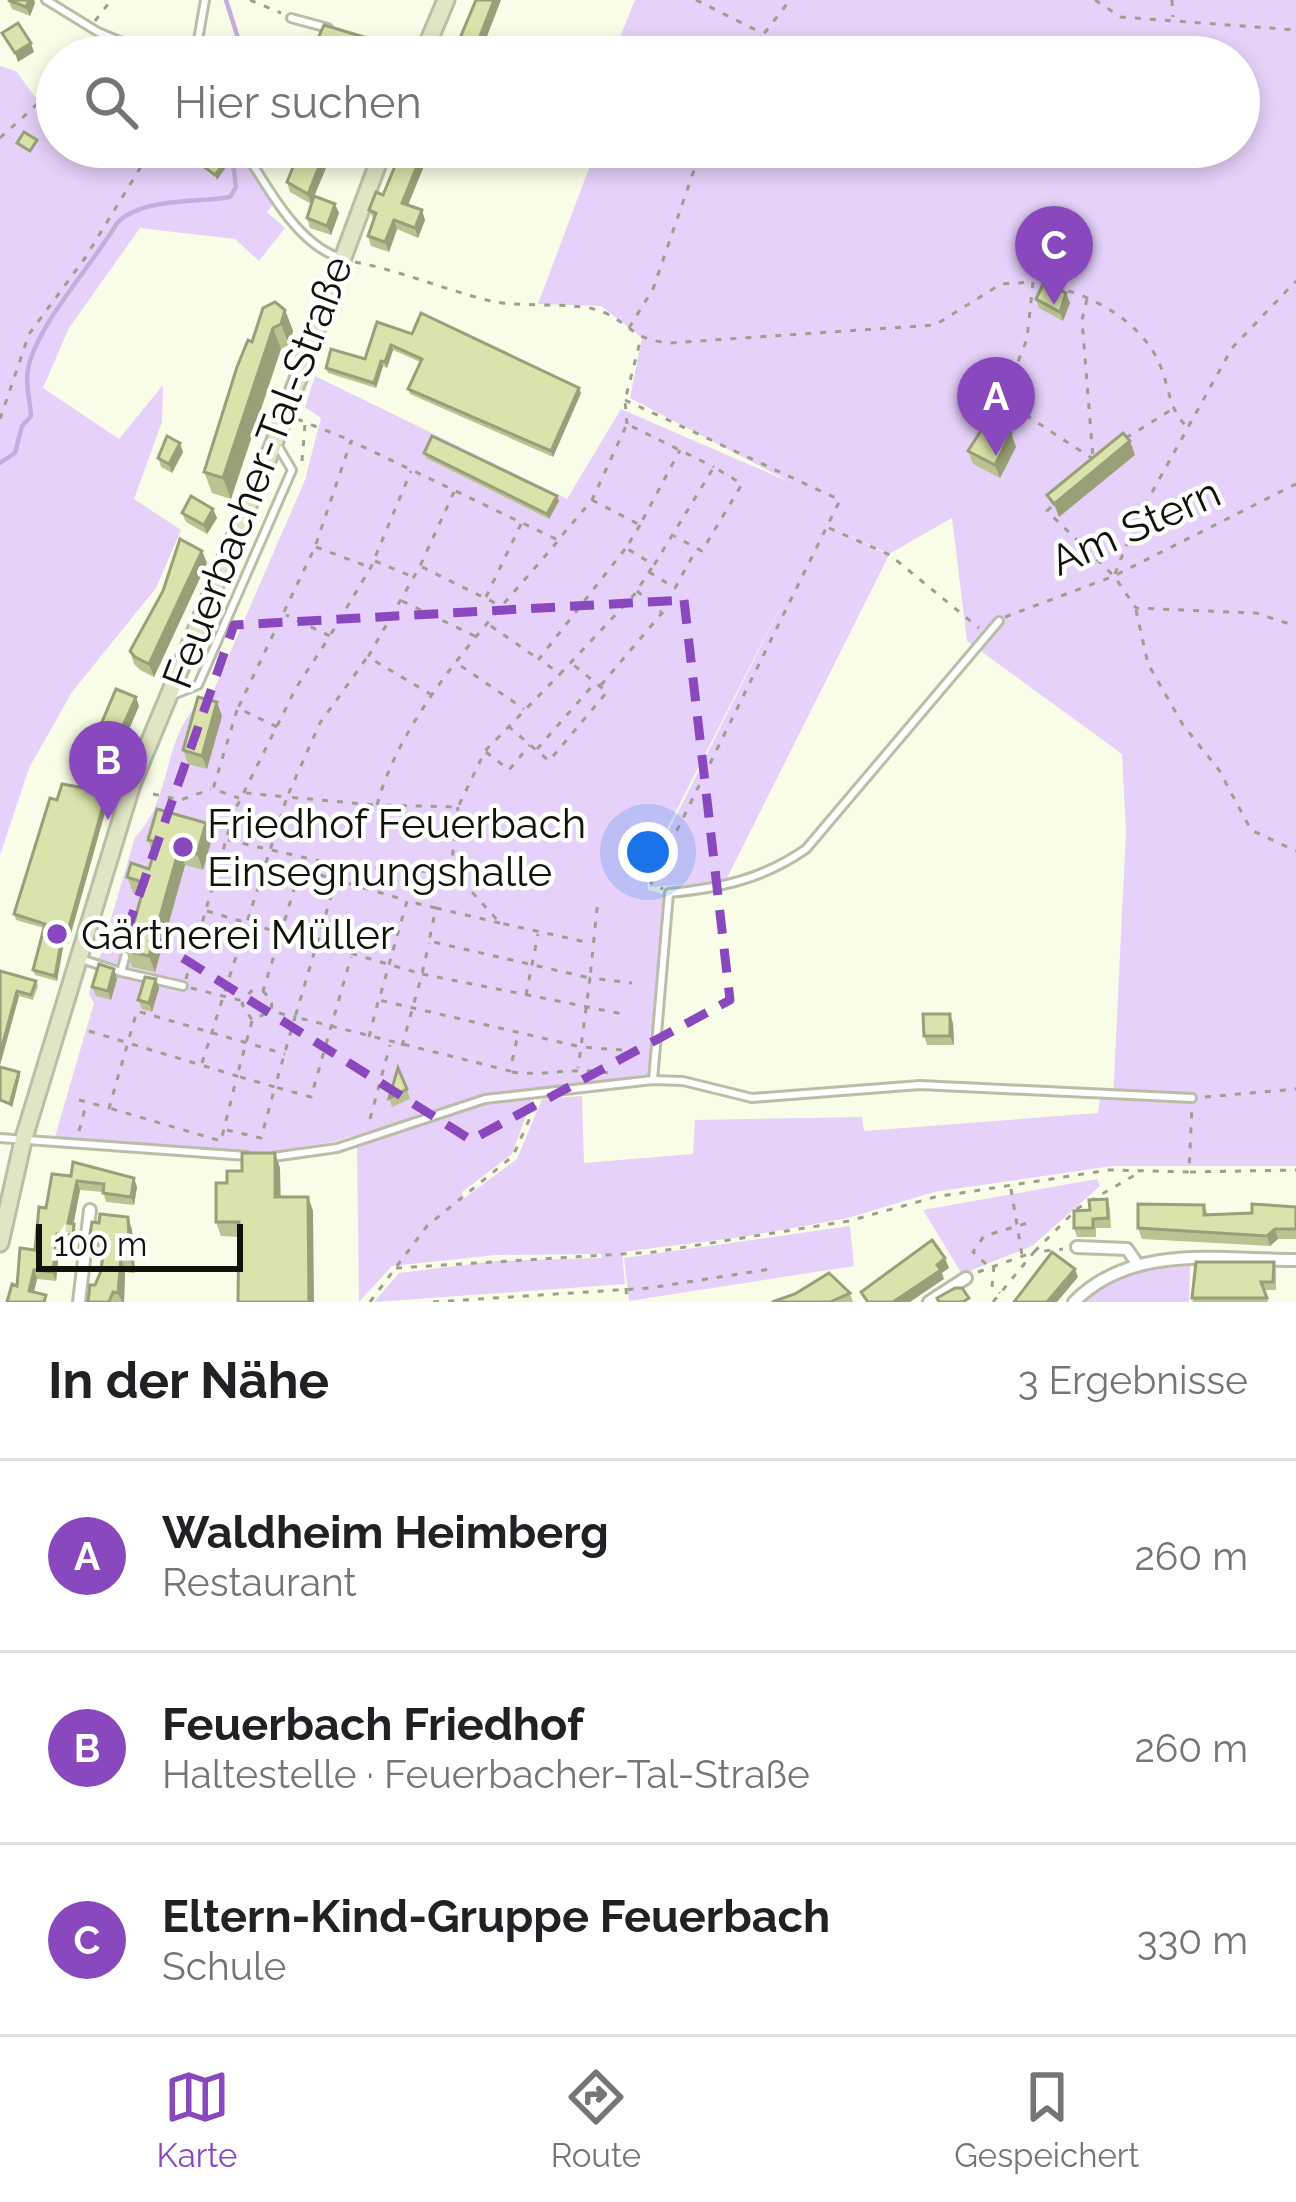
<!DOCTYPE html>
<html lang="de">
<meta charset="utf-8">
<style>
body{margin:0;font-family:Raleway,sans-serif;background:#f2f2f2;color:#202124}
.scale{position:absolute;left:36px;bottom:30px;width:207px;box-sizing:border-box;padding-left:12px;border:6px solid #11130b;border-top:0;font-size:33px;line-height:42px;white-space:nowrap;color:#11130b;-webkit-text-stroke:9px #fff;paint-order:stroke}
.you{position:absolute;left:648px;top:852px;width:42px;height:42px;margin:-30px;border:9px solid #fff;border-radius:50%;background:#1a73e8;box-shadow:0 0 0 18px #1a73e833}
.badge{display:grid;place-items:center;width:78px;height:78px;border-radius:50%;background:#8948bd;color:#fff;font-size:39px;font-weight:700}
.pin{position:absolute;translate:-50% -99px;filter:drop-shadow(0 3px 6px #0008)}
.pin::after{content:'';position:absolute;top:63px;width:42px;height:36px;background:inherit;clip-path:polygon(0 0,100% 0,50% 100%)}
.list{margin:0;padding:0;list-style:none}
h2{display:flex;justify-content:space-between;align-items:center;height:156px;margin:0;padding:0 48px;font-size:51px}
h2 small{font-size:39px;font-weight:400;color:#757577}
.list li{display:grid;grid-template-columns:78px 1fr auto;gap:36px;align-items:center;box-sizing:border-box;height:192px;padding:0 48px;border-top:3px solid #e0e0e0}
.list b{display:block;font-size:45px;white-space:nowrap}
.list p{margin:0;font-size:39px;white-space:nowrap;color:#757577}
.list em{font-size:39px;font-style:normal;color:#757577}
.icon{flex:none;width:66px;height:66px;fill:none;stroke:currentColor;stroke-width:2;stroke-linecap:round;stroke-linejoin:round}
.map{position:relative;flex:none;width:1296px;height:1302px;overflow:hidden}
.search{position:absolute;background:#fff;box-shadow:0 6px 18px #0003;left:36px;right:36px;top:36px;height:132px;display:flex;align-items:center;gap:30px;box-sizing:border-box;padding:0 42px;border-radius:66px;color:#757577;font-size:45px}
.sheet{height:732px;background:#fff}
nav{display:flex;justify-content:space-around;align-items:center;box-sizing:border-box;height:168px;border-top:3px solid #e0e0e0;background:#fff;font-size:33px;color:#757577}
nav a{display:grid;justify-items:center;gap:6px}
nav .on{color:#8948bd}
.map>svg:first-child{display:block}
.green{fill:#e5d1fa}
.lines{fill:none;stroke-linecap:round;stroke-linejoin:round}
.stream{stroke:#c6addf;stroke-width:4.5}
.lane-casing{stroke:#babea9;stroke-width:12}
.street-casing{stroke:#babea9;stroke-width:16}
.secondary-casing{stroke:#babea9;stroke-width:21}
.path{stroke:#9c9f8e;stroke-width:3;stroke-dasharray:6 9;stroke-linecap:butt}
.lane{stroke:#fff;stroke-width:6}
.street{stroke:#fff;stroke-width:10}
.secondary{stroke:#e1e5c3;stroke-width:15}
.wall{fill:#bbc393}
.shaded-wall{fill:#999f78}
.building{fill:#dae3ab;stroke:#999f78;stroke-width:3}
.marked{fill:none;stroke:#8948bd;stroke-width:9;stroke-dasharray:24 15;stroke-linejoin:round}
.poi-dot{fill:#8948bd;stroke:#fff;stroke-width:4.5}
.labels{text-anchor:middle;stroke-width:9;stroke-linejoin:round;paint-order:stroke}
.street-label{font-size:42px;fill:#11130b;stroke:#fff}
.poi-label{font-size:42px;fill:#11130b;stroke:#fff;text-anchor:start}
</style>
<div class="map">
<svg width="1296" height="1302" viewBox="0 0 1296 1302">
<rect width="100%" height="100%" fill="#f9fde7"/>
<!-- green -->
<g class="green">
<path d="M 635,0 L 1296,0 L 1296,1166 L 1112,1166 L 934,1192 L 848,1218 L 742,1237 L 622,1252 L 625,1284 L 374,1302 L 399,1273 L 497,1261 L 602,1258 L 601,1254 L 496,1255 L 392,1266 L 359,1302 L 357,1147 L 485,1102 L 532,1099 L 512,1154 L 462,1192 L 463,1199 L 517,1159 L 542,1099 L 582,1096 L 584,1163 L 693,1154 L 695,1120 L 862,1117 L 864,1131 L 1098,1113 L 1100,1098 L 1113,1099 L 1126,832 L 1122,754 L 967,641 L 952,518 L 889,554 L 822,523 L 889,555 L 725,882 L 650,887 L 650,868 L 793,582 L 647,868 L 648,890 L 663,894 L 650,1077 L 485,1095 L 337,1141 L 252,1156 L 54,1140 L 94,1003 L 89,994 L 135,837 C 176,797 160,724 213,692 L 305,480 L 321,418 L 305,407 L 315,376 L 567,499 L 621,409 L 792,483 L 630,398 L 642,338 L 601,306 L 538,304 L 597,147 L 1239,147 L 1239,57 L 612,57 Z"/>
<polygon points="0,66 16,71 35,97 57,82 57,147 240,147 279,197 267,212 285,228 259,261 235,239 140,228 69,328 43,388 119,439 163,385 162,422 134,499 181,530 156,588 72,692 29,768 0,855"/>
<polygon points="1097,1179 1100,1186 1032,1246 962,1274 923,1210"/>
<polygon points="850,1226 854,1266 629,1301 624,1258"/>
<path d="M 1190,1266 L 1189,1302 L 1083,1302 C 1116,1272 1147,1267 1190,1266 Z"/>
</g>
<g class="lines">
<!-- stream -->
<g class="stream">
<polyline points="226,0 244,57"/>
<path d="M 0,463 L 15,453 L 22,426 L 31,416 C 30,399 25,386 28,369 C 36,326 93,264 117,223 C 142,197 197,203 230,197 L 236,187 L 231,147"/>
</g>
<defs>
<g id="lane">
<polyline points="46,0 98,32 158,57"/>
<polyline points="291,18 328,28"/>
<polyline points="380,46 401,57"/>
<polyline points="195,57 205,0"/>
<path d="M 242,147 C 265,183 296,243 338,257"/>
<polyline points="173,695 198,685 292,470 276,443"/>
<polyline points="81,959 121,972 127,950"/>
<polyline points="121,972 183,986"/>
<path d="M 653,1080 L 669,893 C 721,888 763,879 806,849 L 999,621"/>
<polyline points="0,1138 247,1156"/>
<polyline points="273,1157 337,1148 485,1099 653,1080 683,1081 752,1098 920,1085 1192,1098"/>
</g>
<g id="street">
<polyline points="1077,1247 1127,1249 1136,1262"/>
<polyline points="79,1302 90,1210"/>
<polyline points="929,1302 966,1278"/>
<path d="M 1074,1302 C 1132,1243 1219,1260 1296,1260"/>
</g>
<g id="secondary">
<polyline points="422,57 446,0"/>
<polyline points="0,1243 23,1141 132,784 275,441 384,147"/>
</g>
</defs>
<!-- lane casing -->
<use href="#lane" class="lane-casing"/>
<!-- street casing -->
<use href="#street" class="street-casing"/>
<!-- secondary casing -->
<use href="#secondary" class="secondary-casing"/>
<!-- path -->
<g class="path">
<polyline points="250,0 281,13"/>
<polyline points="696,0 762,33"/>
<polyline points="1095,0 1121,17 1296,30"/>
<polyline points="1172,0 1173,17"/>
<polyline points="95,21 111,0"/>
<polyline points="746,57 790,0"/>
<polyline points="0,138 57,86"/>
<path d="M 355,262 C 402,271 445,290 491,301 C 523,308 578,301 603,312 C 634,326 631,339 669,343 L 935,325 L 1001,284 L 1033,282 L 1027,339 L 1003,400 L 1093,459"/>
<path d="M 1054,287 C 1096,296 1144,325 1160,365 C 1170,389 1168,407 1186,426"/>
<polyline points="1087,299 1082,320 1093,458"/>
<polyline points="629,328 653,289 702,147"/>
<polyline points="625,400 840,500 651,883 663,889"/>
<polyline points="0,419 29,334 85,258 153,147"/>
<polyline points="297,419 350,440"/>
<polyline points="992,420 1002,402"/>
<polyline points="627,424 625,400 640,342"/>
<polyline points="1126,438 1171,410"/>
<polyline points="302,461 305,424"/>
<polyline points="592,500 640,525 680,450"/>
<polyline points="1051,507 1047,511 1114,576 1136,608 1256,613 1296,626"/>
<polyline points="640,525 626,548 654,565 714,467 742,484 702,551 674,536"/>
<polyline points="829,528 890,555 979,628"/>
<path d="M 557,542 C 494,617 403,709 377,805 L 458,807 L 485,751 L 560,674"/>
<polyline points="316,547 369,567"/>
<polyline points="625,549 539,659 560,674 634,595 653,566"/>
<polyline points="375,561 411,576"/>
<polyline points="422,567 499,605"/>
<polyline points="649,572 675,588 696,550"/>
<polyline points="1115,574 1135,523 1232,348 1296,281"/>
<polyline points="637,591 661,612"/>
<polyline points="486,597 521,524"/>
<polyline points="402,601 479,638"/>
<polyline points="1136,610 1148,664 1183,725 1219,770 1251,830 1296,851"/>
<polyline points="1005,617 1114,576 1296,484"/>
<polyline points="491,626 537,658"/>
<polyline points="331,634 371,567 411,471"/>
<polyline points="366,659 320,723 287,797 375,805"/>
<polyline points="461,666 524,709"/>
<polyline points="601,685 662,613 669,621"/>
<polyline points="432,695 368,657 420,566 454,492"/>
<polyline points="237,710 213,789 239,798"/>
<polyline points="508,726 549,761 607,692 570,662"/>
<polyline points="277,727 238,708 315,547 351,441 558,540 592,500 627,424 714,467"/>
<polyline points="537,749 594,684"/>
<polyline points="486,752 509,770 530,745"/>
<polyline points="153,794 181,800 211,789"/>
<polyline points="228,840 341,866 437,872 451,869 458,807"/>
<polyline points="452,870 500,923 590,943"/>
<polyline points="336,880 295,1017 510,1071 518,1034"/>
<polyline points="436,908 407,901 379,1000 581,1047 578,1068"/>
<polyline points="207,911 281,933 300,869 405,900"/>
<polyline points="500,923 436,908 429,941 590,978 598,899"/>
<polyline points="186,979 234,812 296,688 330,636 286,615"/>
<polyline points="191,988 243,1001"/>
<polyline points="263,991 272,1001 271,1011 252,1020 242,1004 251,991 263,991 281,933 422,974 429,943"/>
<polyline points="526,995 538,934"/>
<polyline points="252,1021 237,1076 275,1087 295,1017 271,1011"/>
<polyline points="89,1031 237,1076 221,1141 109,1108"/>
<polyline points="369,1037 378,1002"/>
<polyline points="402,1046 422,974 628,1015"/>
<polyline points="622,1050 581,1047 590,978 632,983"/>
<polyline points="202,1063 287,797 246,793"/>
<path d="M 512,1072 C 545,1077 575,1066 608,1073"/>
<polyline points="1205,1097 1296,1089"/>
<polyline points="79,1100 109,1108 137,1011 285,1054"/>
<polyline points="370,1119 390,1045"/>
<polyline points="227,1130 261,1138 275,1087 311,1097 351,957"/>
<polyline points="79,1131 86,1105"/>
<polyline points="1190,1172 1296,1170"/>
<polyline points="1011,1189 1022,1255"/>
<polyline points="986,1264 973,1252 984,1236 1031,1222"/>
<polyline points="994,1266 992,1287 1000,1293"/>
<polyline points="396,1268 654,1252 849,1221 935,1197 1109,1170 1189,1172 1192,1106"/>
<polyline points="978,1272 1034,1252 1078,1208 1140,1172"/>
<polyline points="626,1288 627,1302"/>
<polyline points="370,1302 427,1226 513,1156 537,1102"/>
<polyline points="433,1302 649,1288 771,1269"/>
<polyline points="993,1302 1034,1252 1063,1249"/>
</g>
<!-- lane -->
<use href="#lane" class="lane"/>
<!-- street -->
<use href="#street" class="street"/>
<!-- secondary -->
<use href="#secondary" class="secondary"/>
</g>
<!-- wall -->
<g class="wall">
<polygon points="8,0 34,0 35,3 30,16 12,9"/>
<polygon points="319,147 349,147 341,164 322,156"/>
<polygon points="403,147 445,147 440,160 432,156 424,166 408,205 425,220 418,238 397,229 389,252 371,246 368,236 374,220 369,210 383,195"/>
<polygon points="322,159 326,168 314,196 339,213 331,235 310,228 307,218 311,204 290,192 287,182"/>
<polygon points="1066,293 1070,303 1063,321 1039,308 1036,299"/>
<polygon points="285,310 293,331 289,345 281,349 231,499 212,493 204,472 252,342"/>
<polygon points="377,322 581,393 553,457 410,394 408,389 420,362 393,350 387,368 383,366 376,388 328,373 326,368 365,359"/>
<polygon points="1011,433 1016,447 1000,478 973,464 968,451"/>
<polygon points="183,452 172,473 161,467 158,458"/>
<polygon points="424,453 557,496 559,501 549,519 426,458"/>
<polygon points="213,509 217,518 207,534 186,522 182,513"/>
<polygon points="202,551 207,563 154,677 140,670 134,664 130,651"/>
<polygon points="139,706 118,755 120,762 111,772 91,765 88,755"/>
<polygon points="222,716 207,769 188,764 183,750"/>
<polygon points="109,798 68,944 64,942 57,981 35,975 33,970 44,928 16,920 14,914 57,800"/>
<polygon points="212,838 203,870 185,865 155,972 132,967 126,951 142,896 133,893 127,877 149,869 153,855 148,840"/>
<polygon points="114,969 117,979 111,1000 96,996 92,987"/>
<polygon points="0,971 36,981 38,986 33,1000 19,996 0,1065"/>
<polygon points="156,979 159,988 152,1012 142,1009 138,1000"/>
<polygon points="953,1023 954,1045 927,1045 924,1036"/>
<polygon points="407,1089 410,1099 392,1107 389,1098"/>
<polygon points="275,1153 280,1168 280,1197 308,1197 313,1211 239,1237 221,1236 216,1222 242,1171"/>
<polygon points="71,1176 137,1187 134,1205 106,1202 103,1192 80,1190 73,1224 77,1233 76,1244 60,1242 56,1281 37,1279 34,1292 48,1302 17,1286 35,1250 46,1208"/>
<polygon points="1107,1199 1110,1209 1111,1228 1096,1228 1096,1237 1077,1237 1074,1228 1090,1210"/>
<polygon points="1204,1205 1208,1214 1252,1213 1296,1207 1296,1239 1278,1239 1270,1246 1142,1239 1138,1228"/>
<polygon points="128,1217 132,1230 135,1273 125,1272 124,1302 88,1302 101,1271 104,1248 95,1247 90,1234 99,1223"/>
<polygon points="1274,1262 1276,1270 1276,1290 1264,1290 1268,1302 1193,1302 1192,1298"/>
<polygon points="850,1293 853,1302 772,1302"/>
</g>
<!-- shaded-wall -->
<g class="shaded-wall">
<polygon points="29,0 34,0 35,3 30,16 26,7"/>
<polygon points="494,0 501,0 479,57 472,57"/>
<polygon points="31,43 34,52 18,62 15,53"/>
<polygon points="339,147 349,147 341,164 337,151"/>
<polygon points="428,147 432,156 424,166 405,212 402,203 421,156"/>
<polygon points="438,147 445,147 440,160 437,150"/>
<polygon points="322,159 326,168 311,204 308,194"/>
<polygon points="226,161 227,166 217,180 215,175"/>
<polygon points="335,204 339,213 331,235 327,226"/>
<polygon points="422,210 425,220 418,238 415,228"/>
<polygon points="394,220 397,229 389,252 385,242"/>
<polygon points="1066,293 1070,303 1063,321 1060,312"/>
<polygon points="285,310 293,331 289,345 281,324"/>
<polygon points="273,328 281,349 231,499 223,478"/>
<polygon points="391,345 393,350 387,368 385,362"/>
<polygon points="381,361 383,366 376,388 374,383"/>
<polygon points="579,388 581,393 553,457 551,451"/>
<polygon points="1011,433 1016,447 1000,478 995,465"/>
<polygon points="1130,441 1135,455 1059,517 1054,504"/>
<polygon points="180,443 183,452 172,473 169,464"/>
<polygon points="557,496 559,501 549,519 547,514"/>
<polygon points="213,509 217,518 207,534 204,525"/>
<polygon points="202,551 207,563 154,677 149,664"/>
<polygon points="136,697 139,706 118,755 120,762 111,772 107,762"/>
<polygon points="217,702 222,716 207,769 202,756"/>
<polygon points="107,792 109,798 68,944 66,938"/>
<polygon points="206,823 212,838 203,870 197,854"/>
<polygon points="179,849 185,865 155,972 149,956"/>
<polygon points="62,937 64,942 57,981 55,976"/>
<polygon points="114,969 117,979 111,1000 108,991"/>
<polygon points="156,979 159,988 152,1012 149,1003"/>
<polygon points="17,991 19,996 0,1065 0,1054"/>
<polygon points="950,1014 953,1023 954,1045 950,1036"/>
<polygon points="19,1072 20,1076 12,1108 10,1104"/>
<polygon points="275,1153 280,1168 281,1211 275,1197"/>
<polygon points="134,1178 137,1187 134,1205 131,1197"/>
<polygon points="77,1181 80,1190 72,1232 68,1223"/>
<polygon points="308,1197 313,1211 314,1302 309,1302"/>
<polygon points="128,1217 132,1230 135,1273 130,1259"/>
<polygon points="1275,1229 1278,1239 1270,1246 1267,1236"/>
<polygon points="57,1234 60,1242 56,1281 53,1272"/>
<polygon points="121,1258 125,1272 124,1302 122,1302 118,1293"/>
<polygon points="945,1258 949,1268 942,1273 944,1279 910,1302 893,1302"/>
<polygon points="1075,1269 1078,1277 1057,1302 1047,1302"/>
<polygon points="34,1270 37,1279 32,1300 29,1291"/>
</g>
<!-- building -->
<g class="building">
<polygon points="8,0 29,0 26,7"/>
<polygon points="476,0 494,0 472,57 452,57"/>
<polygon points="18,23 31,43 15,53 2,33"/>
<polygon points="324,25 367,38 383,47 383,57 323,57 312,52"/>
<polygon points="24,132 37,140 30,151 17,143"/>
<polygon points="403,147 428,147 421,156 402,203 422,210 415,228 394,220 385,242 368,236 376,213 369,210 376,192 383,195"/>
<polygon points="213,152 226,161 215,175 203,166"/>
<polygon points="299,152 322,159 308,194 287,182"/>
<polygon points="314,196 335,204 327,226 307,218"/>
<polygon points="1044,282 1066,293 1060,312 1036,299"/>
<polygon points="275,302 285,310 281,324 273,328 223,478 204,472 237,367 248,340 252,342 263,308"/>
<polygon points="421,313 579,388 551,451 408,389 422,359 391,345 385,362 381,361 374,383 326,368 331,349 365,359 377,322 412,334"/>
<polygon points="989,418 1011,433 995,465 968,451"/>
<polygon points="1123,433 1130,441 1054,504 1047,495"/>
<polygon points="167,436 180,443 169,464 158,458"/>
<polygon points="432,436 557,496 547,514 424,453"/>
<polygon points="191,496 213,509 204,525 182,513"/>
<polygon points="180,539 202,551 149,664 135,657 130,651 163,591"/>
<polygon points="116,689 136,697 113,748 117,752 107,762 88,755"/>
<polygon points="198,697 217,702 202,756 183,750"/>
<polygon points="62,784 107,792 66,938 62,937 55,976 33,970 45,924 14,914 50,798 57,800"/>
<polygon points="157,809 206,823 197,854 179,849 149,956 126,951 145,883 127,877 131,863 149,869 157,842 148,840"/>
<polygon points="99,964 114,969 108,991 92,987"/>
<polygon points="0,971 36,981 31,995 17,991 0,1054"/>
<polygon points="145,977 156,979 149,1003 138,1000"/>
<polygon points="923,1014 950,1014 950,1036 924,1036"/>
<polygon points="0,1067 19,1072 10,1104 0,1100"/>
<polygon points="398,1068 407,1089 389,1098"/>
<polygon points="242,1153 275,1153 275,1197 308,1197 309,1302 238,1302 239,1222 216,1222 216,1183 227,1183 227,1171 242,1171"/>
<polygon points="73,1162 134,1178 131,1197 103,1193 104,1184 77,1181 68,1223 74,1224 73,1235 57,1234 53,1272 34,1270 29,1291 46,1295 44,1302 7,1302 12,1284 17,1286 20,1248 35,1250 39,1207 46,1208 52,1174 71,1176"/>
<polygon points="1107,1199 1108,1218 1093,1219 1093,1228 1074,1228 1074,1211 1090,1210 1089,1200"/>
<polygon points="1138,1204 1204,1205 1204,1215 1252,1213 1252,1204 1296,1207 1296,1229 1275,1229 1267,1236 1138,1228"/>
<polygon points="100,1214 128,1217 130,1259 121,1258 118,1293 113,1292 109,1302 88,1302 90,1285 95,1285 101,1271 105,1236 90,1234 92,1222 99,1223"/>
<polygon points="932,1240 945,1258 937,1265 941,1270 893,1302 868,1302 861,1292"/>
<polygon points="1052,1252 1075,1269 1047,1302 1014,1302"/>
<polygon points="1196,1262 1274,1262 1273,1282 1261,1282 1267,1298 1192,1298"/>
<polygon points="829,1273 850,1293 830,1302 772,1302 795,1294"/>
<polygon points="955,1288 962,1288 969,1298 963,1302 939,1302 937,1298"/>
</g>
<!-- marked area -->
<path class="marked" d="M 684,600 L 730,1000 L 471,1140 L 129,924 L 234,625 Z"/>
<!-- markers -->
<g class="poi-dot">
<circle cx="183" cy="847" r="12"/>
<circle cx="57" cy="934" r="12"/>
</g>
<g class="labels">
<!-- street labels -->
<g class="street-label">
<text transform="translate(257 472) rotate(-69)" y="15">Feuerbacher-Tal-Straße</text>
<text transform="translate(1135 526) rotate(-24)" y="15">Am Stern</text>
</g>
<!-- poi labels -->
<g class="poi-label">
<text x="207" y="838">Friedhof Feuerbach<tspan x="207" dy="48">Einsegnungshalle</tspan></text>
<text x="81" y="949">Gärtnerei Müller</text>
</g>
</g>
</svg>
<div class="scale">100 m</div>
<div class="you"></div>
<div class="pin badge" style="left:996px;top:456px">A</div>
<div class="pin badge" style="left:108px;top:820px">B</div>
<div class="pin badge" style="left:1054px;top:305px">C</div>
<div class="search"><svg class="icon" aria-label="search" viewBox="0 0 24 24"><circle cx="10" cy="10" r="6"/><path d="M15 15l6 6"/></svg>Hier suchen</div>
</div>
<section class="sheet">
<h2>In der Nähe<small>3 Ergebnisse</small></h2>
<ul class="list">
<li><span class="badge">A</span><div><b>Waldheim Heimberg</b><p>Restaurant</p></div><em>260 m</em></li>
<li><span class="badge">B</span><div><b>Feuerbach Friedhof</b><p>Haltestelle · Feuerbacher-Tal-Straße</p></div><em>260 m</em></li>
<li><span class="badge">C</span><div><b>Eltern-Kind-Gruppe Feuerbach</b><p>Schule</p></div><em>330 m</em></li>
</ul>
</section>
<nav>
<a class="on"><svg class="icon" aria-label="map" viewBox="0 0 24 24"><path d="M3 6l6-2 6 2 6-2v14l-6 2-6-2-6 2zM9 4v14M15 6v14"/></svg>Karte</a>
<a><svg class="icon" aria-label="directions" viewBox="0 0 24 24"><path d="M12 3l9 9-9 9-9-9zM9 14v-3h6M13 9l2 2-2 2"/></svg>Route</a>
<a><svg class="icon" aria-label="saved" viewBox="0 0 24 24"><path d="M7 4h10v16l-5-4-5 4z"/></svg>Gespeichert</a>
</nav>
